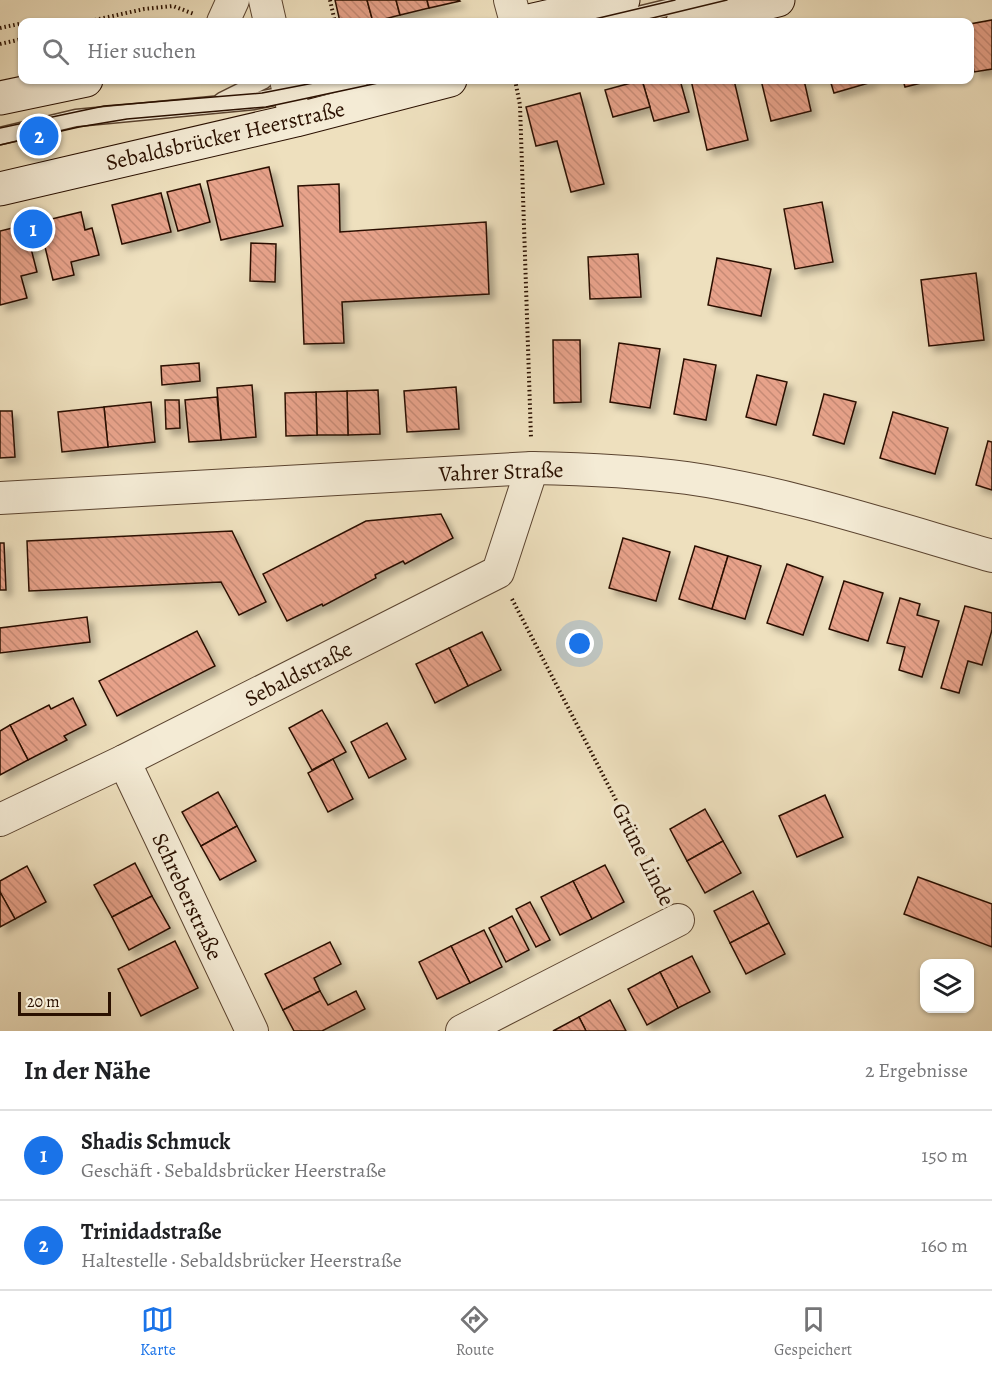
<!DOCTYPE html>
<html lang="de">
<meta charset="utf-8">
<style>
body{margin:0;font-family:Alegreya,serif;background:#f2f2f2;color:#202124}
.controls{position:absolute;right:18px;bottom:18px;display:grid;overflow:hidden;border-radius:12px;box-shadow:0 2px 4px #0004}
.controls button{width:54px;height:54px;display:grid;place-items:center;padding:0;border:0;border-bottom:2px solid #e0e0e0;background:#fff;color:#202124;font:30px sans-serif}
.scale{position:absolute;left:18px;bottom:15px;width:93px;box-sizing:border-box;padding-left:6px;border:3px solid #2a1000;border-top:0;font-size:16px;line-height:21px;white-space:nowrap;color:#2a1000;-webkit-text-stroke:4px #f4ebd5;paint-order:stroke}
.you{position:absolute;left:580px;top:644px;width:21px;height:21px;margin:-15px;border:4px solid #fff;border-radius:50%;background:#1a73e8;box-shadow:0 0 0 9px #1a73e833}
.badge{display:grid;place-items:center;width:39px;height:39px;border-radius:50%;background:#1a73e8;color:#fff;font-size:20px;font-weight:700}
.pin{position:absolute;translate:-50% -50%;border:3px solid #fff;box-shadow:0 2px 6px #0006}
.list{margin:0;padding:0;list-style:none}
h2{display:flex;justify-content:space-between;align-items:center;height:78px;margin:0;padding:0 24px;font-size:26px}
h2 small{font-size:20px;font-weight:400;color:#757577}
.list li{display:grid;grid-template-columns:39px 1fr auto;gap:18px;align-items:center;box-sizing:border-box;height:90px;padding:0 24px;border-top:2px solid #e0e0e0}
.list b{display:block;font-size:22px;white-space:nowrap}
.list p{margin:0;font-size:20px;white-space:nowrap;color:#757577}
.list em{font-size:20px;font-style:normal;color:#757577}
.icon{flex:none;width:33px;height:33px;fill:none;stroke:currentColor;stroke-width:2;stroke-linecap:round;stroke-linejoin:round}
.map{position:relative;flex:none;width:992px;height:1031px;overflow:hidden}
.search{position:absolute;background:#fff;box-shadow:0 2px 4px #0004;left:18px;right:18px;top:18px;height:66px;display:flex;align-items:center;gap:15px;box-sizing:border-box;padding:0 21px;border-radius:12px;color:#757577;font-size:22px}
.sheet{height:258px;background:#fff}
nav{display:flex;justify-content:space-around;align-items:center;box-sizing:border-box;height:84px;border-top:2px solid #e0e0e0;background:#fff;font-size:16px;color:#757577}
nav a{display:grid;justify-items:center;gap:3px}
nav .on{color:#1a73e8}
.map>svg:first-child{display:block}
.building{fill:url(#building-back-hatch);stroke:#2a1000;stroke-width:1.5;filter:url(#shadow)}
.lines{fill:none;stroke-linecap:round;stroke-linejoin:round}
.lane-casing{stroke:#5b4430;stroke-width:19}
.street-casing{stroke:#5b4430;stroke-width:34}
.secondary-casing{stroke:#2a1000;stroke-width:35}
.path{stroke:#2a1000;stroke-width:4;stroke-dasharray:1.5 3;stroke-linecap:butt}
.lane{stroke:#f4ebd5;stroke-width:16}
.street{stroke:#f4ebd5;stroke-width:32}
.secondary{stroke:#f4ebd5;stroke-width:33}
.tram{stroke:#2a1000;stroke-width:1.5}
.labels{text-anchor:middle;stroke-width:6;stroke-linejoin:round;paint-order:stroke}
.street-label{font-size:22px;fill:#2a1000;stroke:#f4ebd5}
</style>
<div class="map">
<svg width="992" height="1031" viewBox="0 0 992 1031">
<defs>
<pattern id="building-back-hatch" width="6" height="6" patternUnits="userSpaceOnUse" patternTransform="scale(1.5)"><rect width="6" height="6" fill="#e7a28a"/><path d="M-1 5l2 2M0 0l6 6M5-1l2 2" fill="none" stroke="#c68a75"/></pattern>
<filter id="shadow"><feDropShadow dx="5.5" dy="5.5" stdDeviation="3" flood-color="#0004"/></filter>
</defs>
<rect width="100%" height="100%" fill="#eee0be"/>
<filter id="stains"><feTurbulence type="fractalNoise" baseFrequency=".00333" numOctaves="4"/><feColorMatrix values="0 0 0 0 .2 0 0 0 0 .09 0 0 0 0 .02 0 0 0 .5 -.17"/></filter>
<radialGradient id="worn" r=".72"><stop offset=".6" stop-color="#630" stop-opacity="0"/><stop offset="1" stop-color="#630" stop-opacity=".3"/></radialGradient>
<!-- building -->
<g class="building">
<polygon points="335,0 367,0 373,22 340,22"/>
<polygon points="367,0 396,0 400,15 373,22"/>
<polygon points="396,0 427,0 429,8 400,15"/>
<polygon points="427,0 459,0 460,1 429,8"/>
<polygon points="992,20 992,69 974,72 970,46 970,24"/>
<polygon points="642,80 680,80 689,112 654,121"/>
<polygon points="642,80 650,107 613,117 605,90"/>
<polygon points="691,80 734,80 748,140 707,150"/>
<polygon points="761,80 804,80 811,111 771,121"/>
<polygon points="830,80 871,80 872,82 834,93"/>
<polygon points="903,80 933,80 905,87"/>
<polygon points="580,93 604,184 571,192 557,141 536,146 526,107"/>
<polygon points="269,167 283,226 221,240 207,181"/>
<polygon points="200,184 210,222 178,231 167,192"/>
<polygon points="339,184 340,232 486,222 489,294 342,302 344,343 304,344 298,186"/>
<polygon points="161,193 171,232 122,244 112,205"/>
<polygon points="822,202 833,262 795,269 784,209"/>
<polygon points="81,212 85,230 92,228 99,255 71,262 74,275 53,280 39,222"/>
<polygon points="25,225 37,272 21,276 27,298 0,305 0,231"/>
<polygon points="39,225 42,237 29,240 26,228"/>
<polygon points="251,243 276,244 275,282 250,281"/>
<polygon points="638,254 641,297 590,299 588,257"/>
<polygon points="717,258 771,269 761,316 708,305"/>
<polygon points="976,273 984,340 929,346 921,280"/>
<polygon points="553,340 580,340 581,402 554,403"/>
<polygon points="619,343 660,349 650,408 610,402"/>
<polygon points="684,359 716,365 706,420 674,414"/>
<polygon points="199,363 200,381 162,385 161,366"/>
<polygon points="757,375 787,382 776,425 746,417"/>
<polygon points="252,385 256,437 221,440 217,388"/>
<polygon points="456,387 459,429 407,432 404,391"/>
<polygon points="378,390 380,434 348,435 347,391"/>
<polygon points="347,391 348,435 317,435 316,392"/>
<polygon points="316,392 317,435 286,436 285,393"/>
<polygon points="824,394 856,402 844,444 813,435"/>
<polygon points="217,397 221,440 189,442 185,400"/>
<polygon points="165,400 179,400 180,428 166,429"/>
<polygon points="151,402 155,442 108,447 104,407"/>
<polygon points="104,407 108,447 62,452 58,412"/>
<polygon points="0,411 12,411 15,457 0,458"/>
<polygon points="893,412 948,428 935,474 880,458"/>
<polygon points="988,441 992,442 992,490 976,485"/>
<polygon points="441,514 453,538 405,564 403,561 375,575 376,578 323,606 322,604 287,621 263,574 366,521"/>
<polygon points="232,531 266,602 239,615 221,582 29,591 27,541"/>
<polygon points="623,538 670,552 656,601 609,588"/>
<polygon points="0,543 4,543 6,590 0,590"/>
<polygon points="695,546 728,556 712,609 679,599"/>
<polygon points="728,556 761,566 745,619 712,609"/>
<polygon points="787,564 823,577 803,635 767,623"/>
<polygon points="844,581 883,593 868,641 829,629"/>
<polygon points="900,598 920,604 917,615 939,621 922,677 899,670 905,647 887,643"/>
<polygon points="965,606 992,613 992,630 982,665 968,661 959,693 941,688"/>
<polygon points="87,617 90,642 0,653 0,628"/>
<polygon points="197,631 215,666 117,716 99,681"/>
<polygon points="482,632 501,670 468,686 449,648"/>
<polygon points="449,648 468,686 435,703 416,664"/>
<polygon points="73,698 86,725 64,736 67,740 28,760 10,725 49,705 51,709"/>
<polygon points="322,710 346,752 312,770 289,728"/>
<polygon points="387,723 406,759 369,778 351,742"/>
<polygon points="10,725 28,760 0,775 0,731"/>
<polygon points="333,759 353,799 328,812 308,773"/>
<polygon points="218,792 237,826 201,846 182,812"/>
<polygon points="825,795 843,837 797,857 779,816"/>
<polygon points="705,809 723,841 687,861 670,829"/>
<polygon points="237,826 256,861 220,880 201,846"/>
<polygon points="723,841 741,873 705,893 687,861"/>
<polygon points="135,863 152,896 112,917 94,885"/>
<polygon points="605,865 624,902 592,919 573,881"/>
<polygon points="27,866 46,902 15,919 0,892 0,881"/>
<polygon points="918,877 992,904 992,947 904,914"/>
<polygon points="573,881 592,919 560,935 541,897"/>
<polygon points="753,891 769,923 730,943 714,911"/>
<polygon points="0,892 15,919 0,927"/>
<polygon points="152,896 170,928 129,950 112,917"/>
<polygon points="530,902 550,940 536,947 516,909"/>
<polygon points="512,916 529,950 506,962 489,928"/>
<polygon points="769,923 785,954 746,974 730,943"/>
<polygon points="484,930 502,967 470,983 451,946"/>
<polygon points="175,941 198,988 141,1016 118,969"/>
<polygon points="330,942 341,964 314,978 320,991 283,1010 265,974"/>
<polygon points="451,946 470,983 437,999 419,962"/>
<polygon points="692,956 710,992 678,1008 660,972"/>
<polygon points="660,972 678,1008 647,1025 628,989"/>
<polygon points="320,991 328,1005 356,991 365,1009 322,1031 294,1031 283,1010"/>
<polygon points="610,1000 626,1031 586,1031 579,1017"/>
<polygon points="579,1017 586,1031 553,1031"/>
</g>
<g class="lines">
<defs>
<g id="lane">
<polyline points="609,22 700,0"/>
<polyline points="222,101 264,80"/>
<polyline points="0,136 76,118 254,101 360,80"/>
</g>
<g id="street">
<polyline points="265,0 270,22"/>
<polyline points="510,0 516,22"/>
<polyline points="223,22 233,0"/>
<polyline points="286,80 296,120"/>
<path d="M 0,498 L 532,468 C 584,469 635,471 687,478 C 786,492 895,528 992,556"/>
<polyline points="124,761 252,1031"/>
<polyline points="0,820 124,761 498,572 532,468"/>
<polyline points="462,1031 678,920"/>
</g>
<g id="secondary">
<polyline points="524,22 623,0"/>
<polyline points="683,22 778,0"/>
<polyline points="0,98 86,80"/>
<polyline points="0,189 296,120 450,80"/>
</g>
</defs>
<!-- lane casing -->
<use href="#lane" class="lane-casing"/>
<!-- street casing -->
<use href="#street" class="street-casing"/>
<!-- secondary casing -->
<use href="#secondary" class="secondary-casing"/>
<!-- path -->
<g class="path">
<polyline points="330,0 335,22"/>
<polyline points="86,22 144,9 173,6 194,14"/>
<polyline points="0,28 28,22"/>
<polyline points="0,44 22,39"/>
<polyline points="515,80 520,105 531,438"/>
<polyline points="512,599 664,893"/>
</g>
<!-- lane -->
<use href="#lane" class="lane"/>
<!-- street -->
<use href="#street" class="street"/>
<!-- secondary -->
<use href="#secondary" class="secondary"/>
<!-- tram -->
<g class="tram">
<polyline points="582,22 675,0"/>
<polyline points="636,22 727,0"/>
<polyline points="0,128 104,106 262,93 329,80"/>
<polyline points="0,145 79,127 127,119 266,107 392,80"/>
</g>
</g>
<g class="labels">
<!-- street labels -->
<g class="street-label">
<text transform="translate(225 135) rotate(-13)" y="8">Sebaldsbrücker Heerstraße</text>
<text transform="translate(501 471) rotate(-2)" y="8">Vahrer Straße</text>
<text transform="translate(298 673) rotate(-27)" y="8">Sebaldstraße</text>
<text transform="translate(644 854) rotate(63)" y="8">Grüne Linde</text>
<text transform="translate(188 896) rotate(65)" y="8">Schreberstraße</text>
</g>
</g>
<rect width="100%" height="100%" filter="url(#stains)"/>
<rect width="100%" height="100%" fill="url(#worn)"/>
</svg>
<div class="controls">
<button><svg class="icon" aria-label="layers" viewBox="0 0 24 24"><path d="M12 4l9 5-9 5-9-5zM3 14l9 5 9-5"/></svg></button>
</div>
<div class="scale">20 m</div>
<div class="you"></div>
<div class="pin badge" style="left:33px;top:229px">1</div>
<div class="pin badge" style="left:39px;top:136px">2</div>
<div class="search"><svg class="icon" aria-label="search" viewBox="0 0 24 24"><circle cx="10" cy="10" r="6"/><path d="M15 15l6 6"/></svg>Hier suchen</div>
</div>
<section class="sheet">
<h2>In der Nähe<small>2 Ergebnisse</small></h2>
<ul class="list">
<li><span class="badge">1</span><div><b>Shadis Schmuck</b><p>Geschäft · Sebaldsbrücker Heerstraße</p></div><em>150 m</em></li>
<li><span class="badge">2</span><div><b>Trinidadstraße</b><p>Haltestelle · Sebaldsbrücker Heerstraße</p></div><em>160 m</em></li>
</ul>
</section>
<nav>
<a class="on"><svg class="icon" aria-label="map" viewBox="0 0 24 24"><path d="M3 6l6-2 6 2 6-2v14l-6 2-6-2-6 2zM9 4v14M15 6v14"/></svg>Karte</a>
<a><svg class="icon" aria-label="directions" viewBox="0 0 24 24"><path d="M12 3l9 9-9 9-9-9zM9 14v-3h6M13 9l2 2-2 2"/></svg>Route</a>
<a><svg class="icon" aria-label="saved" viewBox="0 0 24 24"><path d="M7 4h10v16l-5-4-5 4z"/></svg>Gespeichert</a>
</nav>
